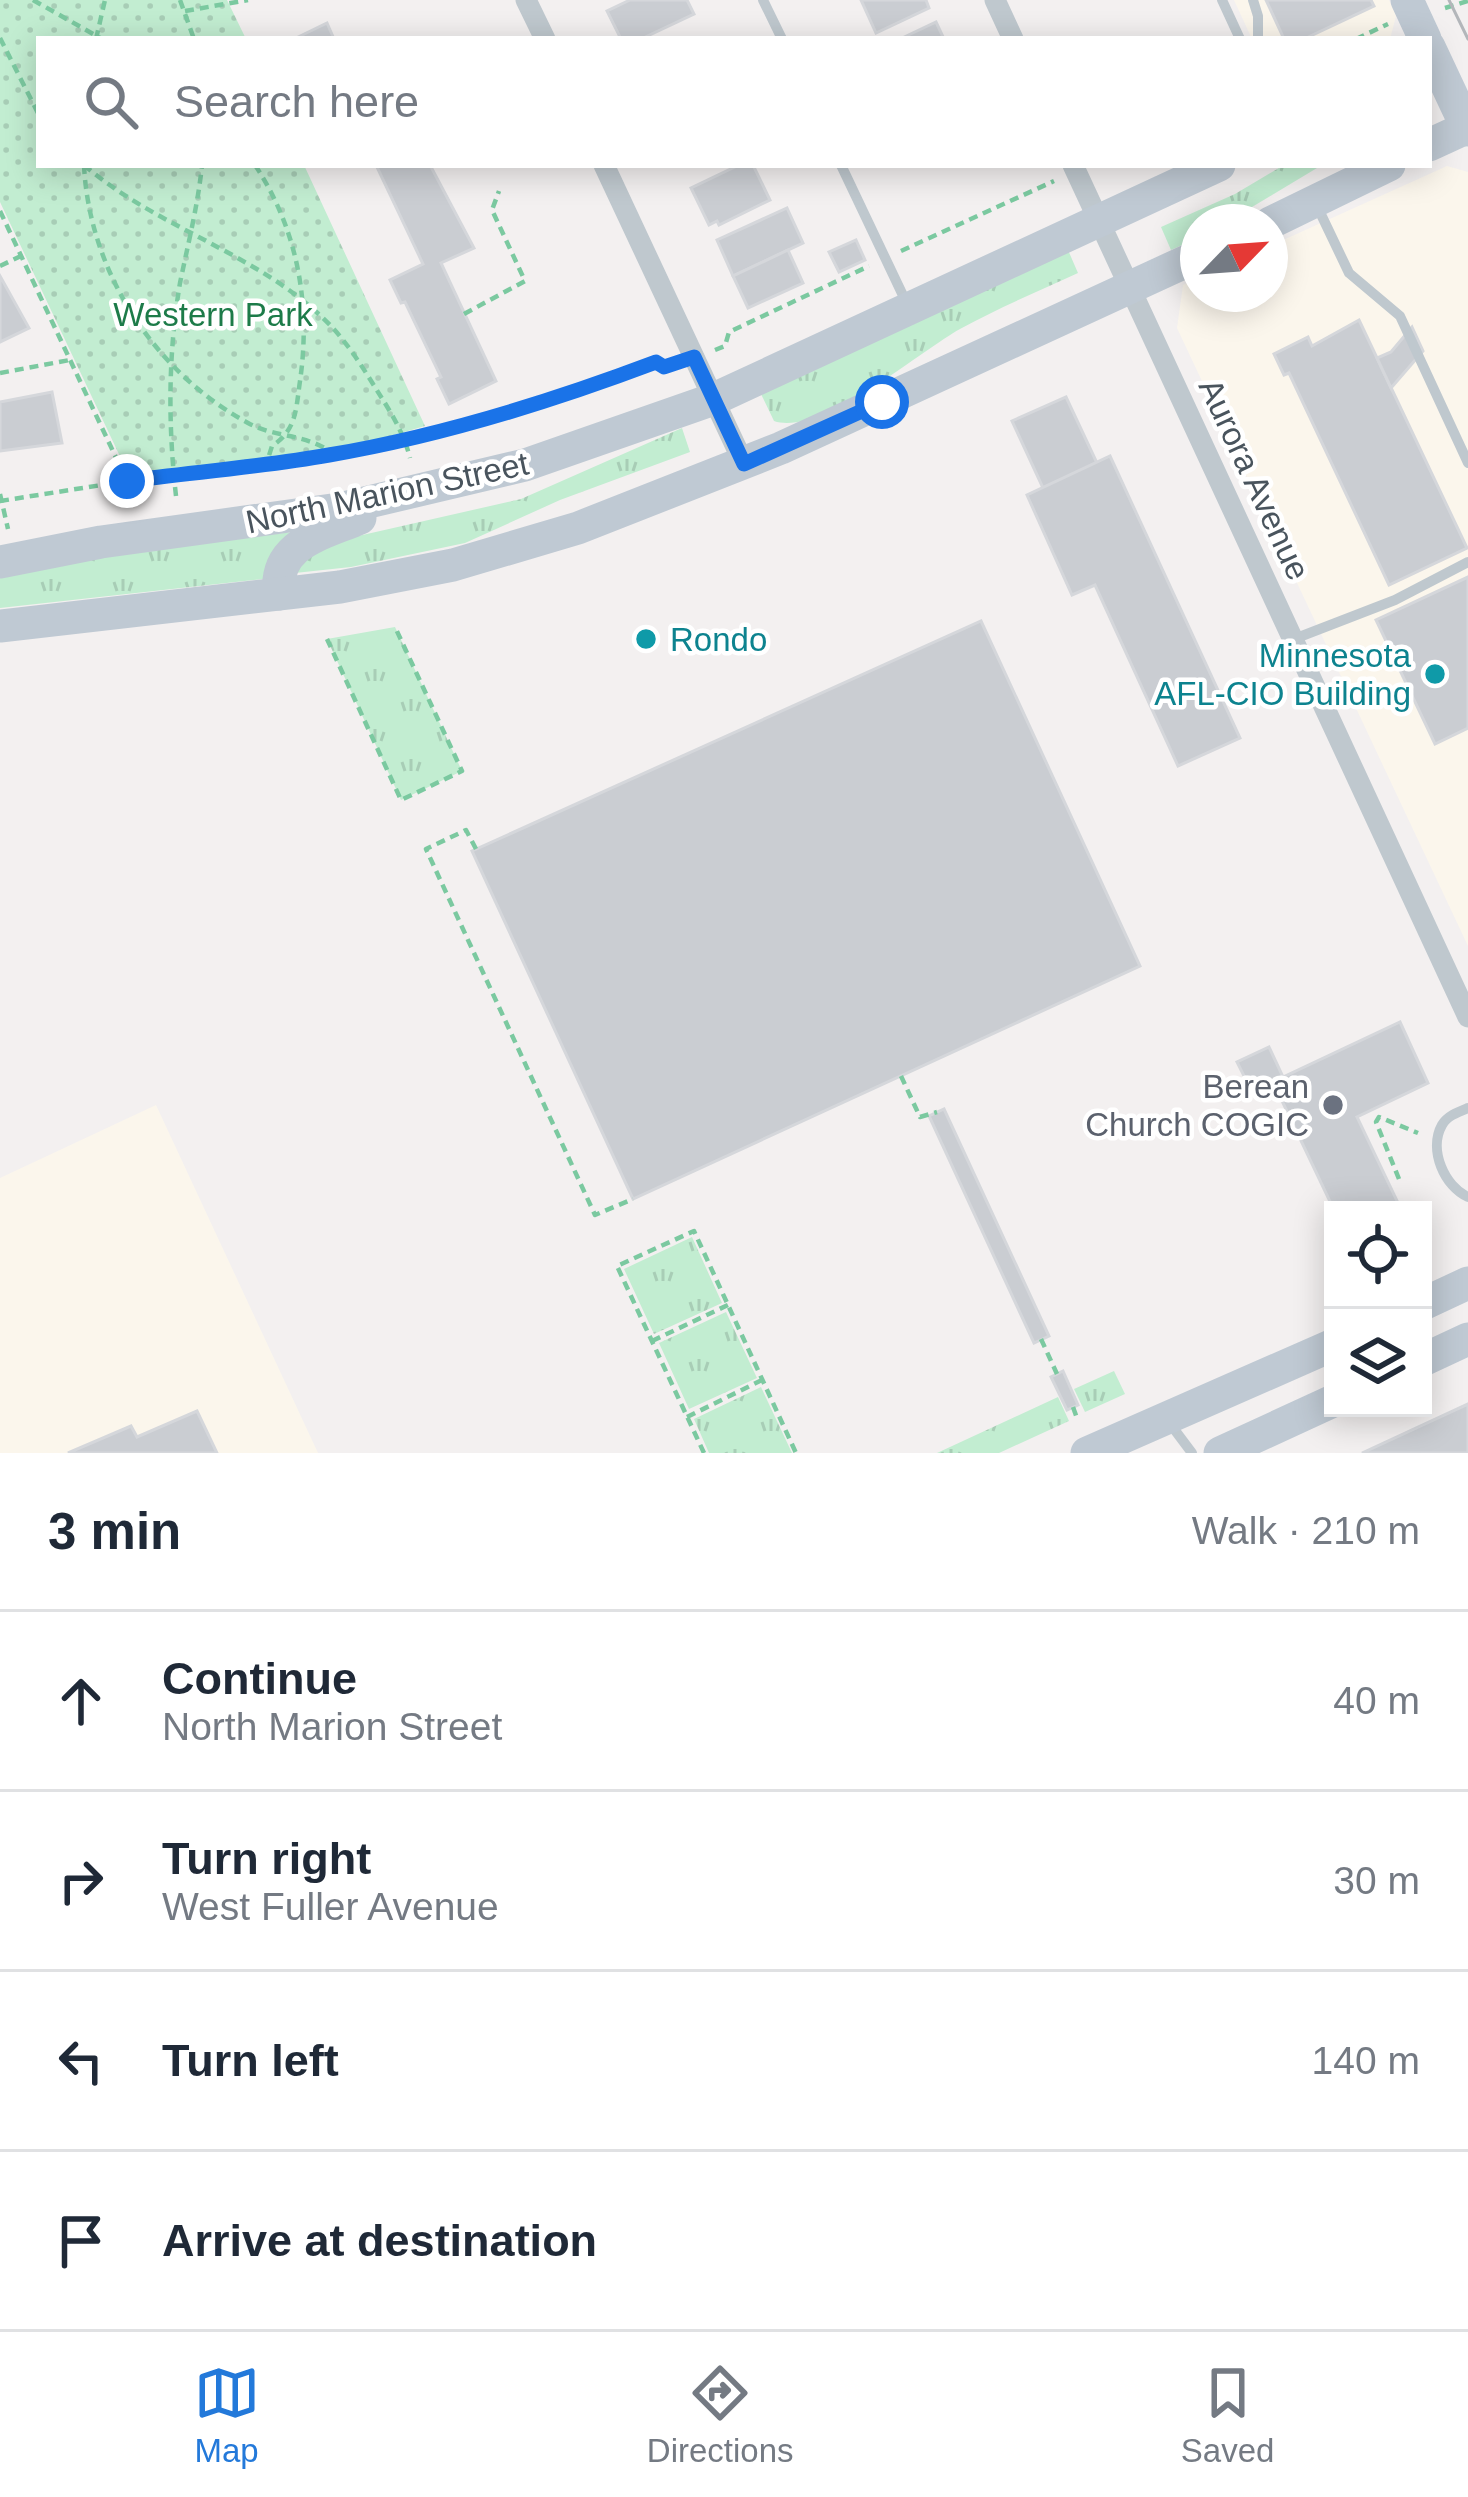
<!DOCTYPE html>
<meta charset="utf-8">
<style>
body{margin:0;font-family:Arial,sans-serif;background:#f6f6f7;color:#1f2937}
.controls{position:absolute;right:36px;bottom:36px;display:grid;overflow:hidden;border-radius:0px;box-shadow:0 6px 30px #0003}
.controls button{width:108px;height:108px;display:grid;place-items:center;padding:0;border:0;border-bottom:3px solid #e0e1e3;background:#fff;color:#1f2937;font:60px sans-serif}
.compass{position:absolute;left:1180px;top:204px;width:108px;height:108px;border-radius:50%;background:#fff;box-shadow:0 6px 30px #0003;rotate:65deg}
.stop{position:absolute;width:36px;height:36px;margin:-27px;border:9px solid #1a73e8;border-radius:50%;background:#fff}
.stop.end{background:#1a73e8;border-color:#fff;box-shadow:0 3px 12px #0008}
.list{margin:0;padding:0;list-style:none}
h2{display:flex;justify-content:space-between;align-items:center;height:156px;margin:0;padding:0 48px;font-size:51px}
h2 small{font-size:39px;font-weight:400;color:#747a83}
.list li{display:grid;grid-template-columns:78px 1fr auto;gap:36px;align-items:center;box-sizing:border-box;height:180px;padding:0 48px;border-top:3px solid #e0e1e3}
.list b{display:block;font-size:45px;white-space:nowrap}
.list p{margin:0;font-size:39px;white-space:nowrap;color:#747a83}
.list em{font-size:39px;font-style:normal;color:#747a83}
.icon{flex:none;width:66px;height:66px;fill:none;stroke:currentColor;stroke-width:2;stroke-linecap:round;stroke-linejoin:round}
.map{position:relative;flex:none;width:1468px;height:1453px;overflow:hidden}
.search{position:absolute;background:#fff;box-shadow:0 6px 30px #0003;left:36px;right:36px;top:36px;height:132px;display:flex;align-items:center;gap:30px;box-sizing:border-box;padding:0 42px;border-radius:0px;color:#747a83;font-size:45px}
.sheet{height:876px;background:#fff}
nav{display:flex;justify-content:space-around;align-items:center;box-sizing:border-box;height:168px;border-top:3px solid #e0e1e3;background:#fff;font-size:33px;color:#747a83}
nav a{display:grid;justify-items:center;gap:6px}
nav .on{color:#2379da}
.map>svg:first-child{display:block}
.commercial{fill:#fbf6ec}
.grass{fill:url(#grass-tufts)}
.park{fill:url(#park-dots)}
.building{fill:#cacdd2;stroke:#d5d7db;stroke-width:3}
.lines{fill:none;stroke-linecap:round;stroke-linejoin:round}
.path{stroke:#7bc9a0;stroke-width:4.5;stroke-dasharray:9 6;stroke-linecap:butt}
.service{stroke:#bfc8ce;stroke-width:10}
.minor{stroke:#bfc8ce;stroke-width:21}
.secondary{stroke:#bfc9d3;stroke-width:33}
.tram{stroke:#b3b6ba;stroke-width:3}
.route{stroke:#1a73e8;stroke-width:15}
.culture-dot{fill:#0f9aa8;stroke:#fff;stroke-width:4.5}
.worship-dot{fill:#6b7280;stroke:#fff;stroke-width:4.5}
.labels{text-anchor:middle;stroke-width:9;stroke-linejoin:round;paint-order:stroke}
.park-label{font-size:33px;fill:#1d7b49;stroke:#fff}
.street-label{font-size:33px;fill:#49545d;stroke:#fff}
.culture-label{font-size:33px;fill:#0d838f;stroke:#fff;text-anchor:start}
.worship-label{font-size:33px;fill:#5b616d;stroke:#fff;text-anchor:end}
</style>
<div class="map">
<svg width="1468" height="1453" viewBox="0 0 1468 1453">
<defs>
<pattern id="grass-tufts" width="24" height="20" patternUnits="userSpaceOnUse" patternTransform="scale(3)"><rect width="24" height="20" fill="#c2edd1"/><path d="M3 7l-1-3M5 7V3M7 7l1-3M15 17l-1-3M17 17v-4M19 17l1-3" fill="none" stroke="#a8cdb6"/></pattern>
<pattern id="park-dots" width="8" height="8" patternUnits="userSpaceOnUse" patternTransform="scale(3)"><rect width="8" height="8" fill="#c2edd1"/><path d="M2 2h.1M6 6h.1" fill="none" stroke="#a8cdb6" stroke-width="1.8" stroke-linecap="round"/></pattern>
</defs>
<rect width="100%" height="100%" fill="#f3f0f0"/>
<!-- commercial -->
<g class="commercial">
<polygon points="1234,0 1389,0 1396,16 1390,39 1252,39"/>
<polygon points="1447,166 1468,172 1468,946 1177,328 1183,285 1198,278 1198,294 1270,294 1270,246"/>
<polygon points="156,1105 318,1453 0,1453 0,1178"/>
</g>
<!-- grass -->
<g class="grass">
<polygon points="1284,165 1322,165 1227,222 1198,222 1198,238 1171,250 1161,227 1235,194"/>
<path d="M 1068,250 L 1078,273 C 1039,291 998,308 960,329 C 919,352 820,437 774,421 L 761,394 Z"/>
<polygon points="682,428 690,452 560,500 465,543 351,567 295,573 293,568 336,541 521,499"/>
<polygon points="292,532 268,562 263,579 0,608 0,577 87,558"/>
<polygon points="395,627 462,771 401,800 327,639"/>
<polygon points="692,1237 722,1303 654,1334 624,1269"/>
<polygon points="726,1312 757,1378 689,1409 659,1343"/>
<polygon points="1114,1371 1125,1394 1085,1412 1074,1389"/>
<polygon points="761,1387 792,1453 709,1453 694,1419"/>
<polygon points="1058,1397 1069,1421 999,1453 937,1453"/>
</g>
<!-- park -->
<polygon class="park" points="0,0 227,0 246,39 39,39 39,165 304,165 425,426 287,466 133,484 0,202"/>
<!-- building -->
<g class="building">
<polygon points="630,0 687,0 694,14 641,39 621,39 607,11"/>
<polygon points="861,0 926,0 929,8 876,33"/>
<polygon points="1266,0 1371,0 1374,6 1304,39 1284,39"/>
<polygon points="936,22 944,39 900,39"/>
<polygon points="327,23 334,39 294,39"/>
<polygon points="376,165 430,165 474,248 441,263 496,381 449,404 437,379 441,377 405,302 401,303 390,280 423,264"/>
<polygon points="739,165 753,165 770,200 719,225 717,221 709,225 691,188"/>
<polygon points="787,208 803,243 733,276 717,240"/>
<polygon points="856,240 865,260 839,272 829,252"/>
<polygon points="788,250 803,283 748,308 733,276"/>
<polygon points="0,276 29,328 0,342"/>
<polygon points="1359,320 1467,548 1389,585 1289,373 1284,375 1274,354 1308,337 1312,346"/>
<polygon points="1412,327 1423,351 1391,388 1377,358 1391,352"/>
<polygon points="52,392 62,443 0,451 0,402"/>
<polygon points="1066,397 1097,463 1043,488 1012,421"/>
<polygon points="1110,456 1240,738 1178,766 1095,585 1072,595 1027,495"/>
<polygon points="1468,577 1468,728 1435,744 1376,620"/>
<polygon points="981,621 1140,966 633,1199 472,851"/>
<polygon points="1400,1022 1428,1083 1357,1117 1399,1205 1388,1210 1334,1210 1274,1084 1253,1094 1237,1062 1269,1047 1283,1077"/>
<polygon points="944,1109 1049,1336 1034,1343 929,1116"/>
<polygon points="1063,1371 1078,1405 1067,1410 1051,1377"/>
<polygon points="1468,1404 1468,1453 1362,1453"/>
<polygon points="197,1411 217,1453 68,1453 131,1426 137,1437"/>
</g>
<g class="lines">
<!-- path -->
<g class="path">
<polyline points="33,0 102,39"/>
<polyline points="180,0 194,39"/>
<polyline points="1445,8 1468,1"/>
<polyline points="185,11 248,0"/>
<polyline points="0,38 39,115"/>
<polyline points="96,39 105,0"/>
<polyline points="1356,39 1388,24"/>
<path d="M 84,165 C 158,229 261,254 330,325 C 347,343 360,363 373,384 C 388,408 403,430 410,458"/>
<path d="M 84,165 C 89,271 154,372 248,423 C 278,439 303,432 334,454"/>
<path d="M 255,165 C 298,230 311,305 300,381 C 296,408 297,430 272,446 L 266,465"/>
<polyline points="0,211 127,481"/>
<polyline points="901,251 1054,181"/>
<polyline points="0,266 21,256"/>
<polyline points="464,314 525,281 492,210 499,191"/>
<polyline points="715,350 725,346 729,332 869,266"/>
<polyline points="0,373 70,360"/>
<polyline points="0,494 8,529"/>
<path d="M 176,496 C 168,425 168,354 180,283 C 188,244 198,205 202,165"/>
<polyline points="0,501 127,481 266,465 405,439 504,414 657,362 664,367 670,365"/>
<polyline points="327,639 401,800 462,771 395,627"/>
<polyline points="476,849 466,830 426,849 595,1215 633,1199"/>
<polyline points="901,1076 920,1117 937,1112"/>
<polyline points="1399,1179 1376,1122 1379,1117 1418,1133"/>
<polyline points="1041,1339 1057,1374"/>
<polyline points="652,1341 728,1305"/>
<polyline points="1073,1407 1078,1421"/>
<polyline points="687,1417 762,1380"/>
<polyline points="704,1453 617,1266 694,1231 796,1453"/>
</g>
<!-- service -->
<g class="service">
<polyline points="763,0 782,39"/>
<polyline points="1222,0 1240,39"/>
<polyline points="1253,0 1258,16 1258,39"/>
<polyline points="841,165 908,306"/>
<polyline points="1317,206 1349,273 1400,316 1468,463"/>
<polyline points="1294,639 1395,600 1468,562"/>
<path d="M 1468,1108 C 1458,1112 1447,1116 1442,1125 C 1428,1150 1445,1187 1468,1197"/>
<polyline points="1171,1425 1192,1453"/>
</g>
<!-- minor -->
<g class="minor">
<polyline points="526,0 545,39"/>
<polyline points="995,0 1013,39"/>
<polyline points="604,165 744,464"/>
<polyline points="1073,165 1468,1017"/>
</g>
<!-- secondary -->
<g class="secondary">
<polyline points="1407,0 1425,39"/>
<polyline points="1429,47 1468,130"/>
<polyline points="1429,145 1468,127"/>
<polyline points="1270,223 1389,165"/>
<polyline points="0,562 101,542 339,509 525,465 714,399 1219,165"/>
<path d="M 279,594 C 274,543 321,535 360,518"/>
<polyline points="0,626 340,587 453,565 578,528 781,448 1198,256"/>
<polyline points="1423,1304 1468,1283"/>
<polyline points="1423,1360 1468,1339"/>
<polyline points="1087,1453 1333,1345"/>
<polyline points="1220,1453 1333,1401"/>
</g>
<!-- tram -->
<polyline class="tram" points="1449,0 1468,39"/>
</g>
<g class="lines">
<!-- route -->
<path class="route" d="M 127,481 C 194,472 262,467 329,455 C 441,436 550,402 656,362 L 664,367 L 694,357 L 744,464 L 882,402"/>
</g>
<!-- markers -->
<g class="culture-dot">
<circle cx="646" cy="639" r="12"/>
<circle cx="1435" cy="674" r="12"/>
</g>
<circle class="worship-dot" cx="1333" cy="1105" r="12"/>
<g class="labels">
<!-- park labels -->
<g class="park-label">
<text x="213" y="326">Western Park</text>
</g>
<!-- street labels -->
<g class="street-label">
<text transform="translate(1255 479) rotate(65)" y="12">Aurora Avenue</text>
<text transform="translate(387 492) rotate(-12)" y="12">North Marion Street</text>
</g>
<!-- culture labels -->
<g class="culture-label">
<text x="670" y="651">Rondo</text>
<text x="1411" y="667" text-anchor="end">Minnesota<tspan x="1411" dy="38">AFL-CIO Building</tspan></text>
</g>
<!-- worship labels -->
<g class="worship-label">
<text x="1309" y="1098">Berean<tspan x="1309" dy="38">Church COGIC</tspan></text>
</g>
</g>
</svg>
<div class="controls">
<button><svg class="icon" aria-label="locate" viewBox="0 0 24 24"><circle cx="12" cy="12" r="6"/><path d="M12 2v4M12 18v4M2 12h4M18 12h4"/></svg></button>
<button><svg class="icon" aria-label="layers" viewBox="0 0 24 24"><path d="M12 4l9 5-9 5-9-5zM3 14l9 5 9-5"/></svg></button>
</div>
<svg class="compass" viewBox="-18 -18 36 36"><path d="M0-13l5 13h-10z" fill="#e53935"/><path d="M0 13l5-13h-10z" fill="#747a83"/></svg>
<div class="stop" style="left:882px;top:402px"></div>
<div class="stop end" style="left:127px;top:481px"></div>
<div class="search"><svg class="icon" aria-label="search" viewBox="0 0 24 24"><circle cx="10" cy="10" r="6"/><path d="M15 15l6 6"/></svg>Search here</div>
</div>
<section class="sheet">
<h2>3 min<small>Walk · 210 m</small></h2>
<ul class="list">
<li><svg class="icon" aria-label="ahead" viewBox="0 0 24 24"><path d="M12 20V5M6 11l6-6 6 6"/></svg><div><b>Continue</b><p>North Marion Street</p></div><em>40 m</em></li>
<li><svg class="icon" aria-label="right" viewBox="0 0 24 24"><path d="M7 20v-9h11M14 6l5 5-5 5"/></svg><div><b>Turn right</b><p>West Fuller Avenue</p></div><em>30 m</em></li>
<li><svg class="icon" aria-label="left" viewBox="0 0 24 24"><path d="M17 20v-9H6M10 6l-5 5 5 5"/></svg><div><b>Turn left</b></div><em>140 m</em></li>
<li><svg class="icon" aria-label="arrive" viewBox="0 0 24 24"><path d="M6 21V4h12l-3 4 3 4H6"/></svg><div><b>Arrive at destination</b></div></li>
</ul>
</section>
<nav>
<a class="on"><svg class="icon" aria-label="map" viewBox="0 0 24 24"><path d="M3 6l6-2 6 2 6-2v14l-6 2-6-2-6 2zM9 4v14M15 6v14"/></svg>Map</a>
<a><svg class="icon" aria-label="directions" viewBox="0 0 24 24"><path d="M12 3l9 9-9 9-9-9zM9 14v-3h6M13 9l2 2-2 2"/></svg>Directions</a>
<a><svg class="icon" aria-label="saved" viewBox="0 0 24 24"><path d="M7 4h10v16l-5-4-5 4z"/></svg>Saved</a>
</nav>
